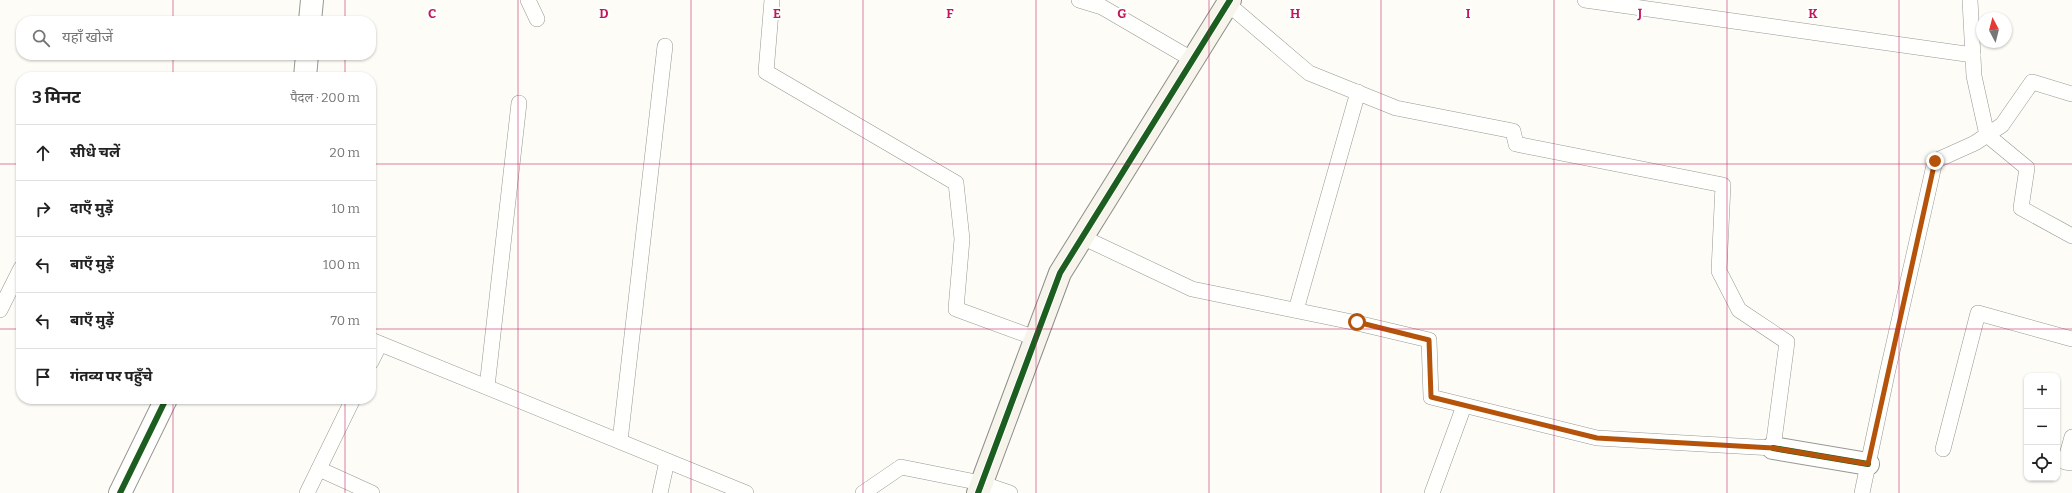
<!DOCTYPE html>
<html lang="hi">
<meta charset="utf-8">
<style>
body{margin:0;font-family:Bitter,"Noto Sans Devanagari",serif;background:#f2f2f2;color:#222}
.controls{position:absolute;right:12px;bottom:12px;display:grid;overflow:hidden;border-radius:8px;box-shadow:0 1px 3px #0004}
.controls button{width:36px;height:36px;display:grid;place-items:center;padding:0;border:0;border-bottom:1px solid #e0e0e0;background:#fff;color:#222;font:20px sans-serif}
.compass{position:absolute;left:1976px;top:12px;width:36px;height:36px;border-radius:50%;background:#fff;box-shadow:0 1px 3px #0004;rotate:353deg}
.stop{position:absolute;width:12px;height:12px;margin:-9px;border:3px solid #b45309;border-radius:50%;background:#fff}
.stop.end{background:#b45309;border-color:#fff;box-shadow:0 1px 4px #0008}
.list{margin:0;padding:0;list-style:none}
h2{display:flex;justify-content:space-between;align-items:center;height:52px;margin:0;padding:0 16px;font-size:17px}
h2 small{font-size:13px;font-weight:400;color:#767676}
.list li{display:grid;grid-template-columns:26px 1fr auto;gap:12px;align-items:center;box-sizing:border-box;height:56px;padding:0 16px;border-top:1px solid #e0e0e0}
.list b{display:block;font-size:15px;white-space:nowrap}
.list em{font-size:13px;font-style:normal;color:#767676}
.icon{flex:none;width:22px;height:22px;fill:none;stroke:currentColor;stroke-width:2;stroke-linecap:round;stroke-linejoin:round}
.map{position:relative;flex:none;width:2072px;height:493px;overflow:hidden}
.search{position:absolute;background:#fff;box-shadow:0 1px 3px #0004;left:16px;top:16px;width:360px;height:44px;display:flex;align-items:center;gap:10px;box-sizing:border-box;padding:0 14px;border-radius:16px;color:#767676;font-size:15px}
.panel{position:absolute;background:#fff;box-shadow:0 1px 3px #0004;left:16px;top:72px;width:360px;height:332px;border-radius:16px}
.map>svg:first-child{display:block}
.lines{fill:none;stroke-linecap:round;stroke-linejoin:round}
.lane-casing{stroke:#979795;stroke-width:16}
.street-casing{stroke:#979795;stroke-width:24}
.secondary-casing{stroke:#8e8d8b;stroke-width:24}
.lane{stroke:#fffffe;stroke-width:15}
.street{stroke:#fffffe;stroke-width:22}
.secondary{stroke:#f6f4eb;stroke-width:22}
.cycleway-casing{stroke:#fff;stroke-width:8}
.cycleway{stroke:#1b5e20;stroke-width:6}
.route{stroke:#b45309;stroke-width:5}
.grid{fill:none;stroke:#c2185b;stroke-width:1;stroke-opacity:0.55}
.grid-label{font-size:13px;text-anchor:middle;font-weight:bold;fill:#c2185b;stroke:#fff;stroke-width:4;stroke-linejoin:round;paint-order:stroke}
</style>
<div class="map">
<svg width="2072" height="493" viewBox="0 0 2072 493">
<rect width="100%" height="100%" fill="#fdfcf7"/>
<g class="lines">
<defs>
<g id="lane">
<polyline points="528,0 537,19"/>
<polyline points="772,0 766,72 956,183 962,239 956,309 1035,338"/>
<polyline points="1079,0 1102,7 1193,60"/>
<polyline points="1585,0 1973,55"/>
<polyline points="1970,0 1974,76 1987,135 2027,168 2021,208 2072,236"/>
<polyline points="1082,237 1192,289 1357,323 1429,340 1431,397 1597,438 1773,448 1787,342 1739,310 1719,271 1723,185 1516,144 1513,131 1396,108 1309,73 1228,4"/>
<polyline points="0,310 21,268"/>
<polyline points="1296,310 1358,92"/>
<polyline points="371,340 746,493"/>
<polyline points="371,362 380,344"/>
<polyline points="487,387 519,103"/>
<polyline points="2072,437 2065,462 2072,463"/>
<polyline points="620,441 665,46"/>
<polyline points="1943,449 1978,313 2072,339"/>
<polyline points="319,469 372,493"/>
<polyline points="307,493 353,399"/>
<polyline points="660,493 667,461"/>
<polyline points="863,493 901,467 981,483 1010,493"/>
<polyline points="1432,493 1464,406"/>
<polyline points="1862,493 1887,374 1935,161 1975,143 2002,125 2032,82 2072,94"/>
</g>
<g id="street">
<polyline points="310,21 312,0"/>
<polyline points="305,77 307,55"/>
<polyline points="1773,448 1868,464"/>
<polyline points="120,493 166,399"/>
</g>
<polyline id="secondary" points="978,493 1060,273 1230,0"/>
</defs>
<!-- lane casing -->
<use href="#lane" class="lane-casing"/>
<!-- street casing -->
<use href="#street" class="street-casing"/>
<!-- secondary casing -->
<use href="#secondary" class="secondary-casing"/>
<!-- lane -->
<use href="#lane" class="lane"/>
<!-- street -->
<use href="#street" class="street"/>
<!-- secondary -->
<use href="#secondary" class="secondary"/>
<defs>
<g id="cycleway">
<polyline points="1773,448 1868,464"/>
<polyline points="120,493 166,399"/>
<polyline points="978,493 1060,273 1230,0"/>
</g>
</defs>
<!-- cycleway casing -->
<use href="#cycleway" class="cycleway-casing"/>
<!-- cycleway -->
<use href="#cycleway" class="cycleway"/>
</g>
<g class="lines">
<!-- route -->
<polyline class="route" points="1357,322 1429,340 1431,397 1597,438 1773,448 1868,464 1935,161"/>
</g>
<!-- grid -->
<path class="grid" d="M 173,0 L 173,21M 345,0 L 345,21M 518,0 L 518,493M 691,0 L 691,493M 863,0 L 863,493M 1036,0 L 1036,493M 1209,0 L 1209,493M 1381,0 L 1381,493M 1554,0 L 1554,493M 1727,0 L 1727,493M 1899,0 L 1899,493M 173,55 L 173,77M 345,55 L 345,77M 0,164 L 21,164M 371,164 L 2072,164M 0,329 L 21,329M 371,329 L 2072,329M 173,399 L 173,493M 345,399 L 345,493"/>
<g class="grid-label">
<text x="432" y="18">C</text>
<text x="604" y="18">D</text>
<text x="777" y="18">E</text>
<text x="950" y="18">F</text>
<text x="1122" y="18">G</text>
<text x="1295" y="18">H</text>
<text x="1468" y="18">I</text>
<text x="1640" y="18">J</text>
<text x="1813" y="18">K</text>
</g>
</svg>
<div class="controls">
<button>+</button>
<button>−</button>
<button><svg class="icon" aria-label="locate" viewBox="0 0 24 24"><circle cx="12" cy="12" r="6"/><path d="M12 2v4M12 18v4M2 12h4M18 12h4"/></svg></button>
</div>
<svg class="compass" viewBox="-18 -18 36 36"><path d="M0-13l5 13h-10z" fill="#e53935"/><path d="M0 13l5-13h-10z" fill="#767676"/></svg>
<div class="stop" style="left:1357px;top:322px"></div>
<div class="stop end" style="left:1935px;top:161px"></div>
<div class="search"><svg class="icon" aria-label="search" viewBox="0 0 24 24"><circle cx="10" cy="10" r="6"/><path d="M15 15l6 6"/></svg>यहाँ खोजें</div>
<section class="panel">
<h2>3 मिनट<small>पैदल · 200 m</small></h2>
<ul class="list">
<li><svg class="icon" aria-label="ahead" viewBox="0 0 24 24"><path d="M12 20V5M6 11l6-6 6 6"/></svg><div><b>सीधे चलें</b></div><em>20 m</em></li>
<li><svg class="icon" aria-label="right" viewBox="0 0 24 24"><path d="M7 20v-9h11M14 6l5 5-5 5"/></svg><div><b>दाएँ मुड़ें</b></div><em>10 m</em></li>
<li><svg class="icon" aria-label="left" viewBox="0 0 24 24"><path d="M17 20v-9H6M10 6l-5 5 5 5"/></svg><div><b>बाएँ मुड़ें</b></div><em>100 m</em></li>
<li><svg class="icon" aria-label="left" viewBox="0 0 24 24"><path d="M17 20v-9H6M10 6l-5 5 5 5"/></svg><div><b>बाएँ मुड़ें</b></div><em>70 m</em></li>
<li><svg class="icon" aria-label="arrive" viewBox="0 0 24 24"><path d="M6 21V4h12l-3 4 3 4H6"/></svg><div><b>गंतव्य पर पहुँचे</b></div></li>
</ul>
</section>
</div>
